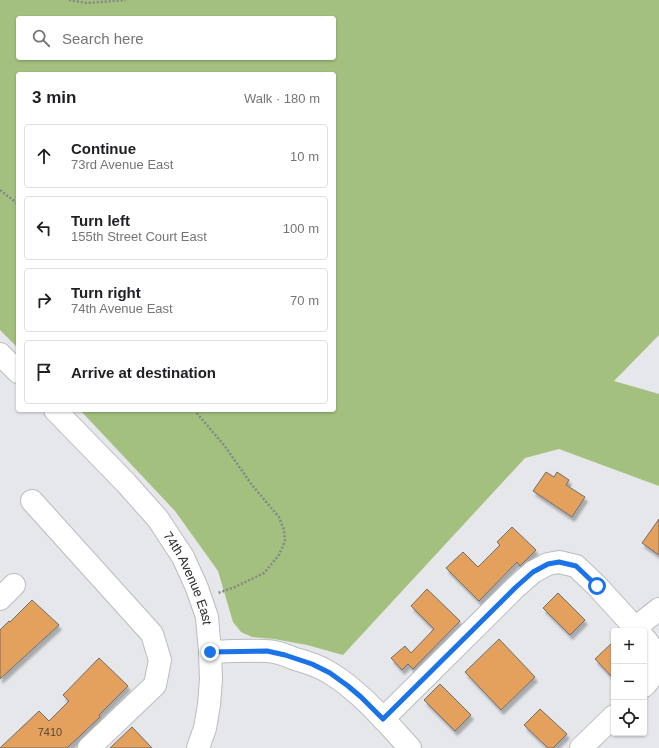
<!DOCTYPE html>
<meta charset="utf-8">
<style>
body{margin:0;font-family:Arial,sans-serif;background:#f2f2f2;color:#202124}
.controls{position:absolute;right:12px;bottom:12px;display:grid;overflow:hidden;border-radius:4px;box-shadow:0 1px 3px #0004}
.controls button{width:36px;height:36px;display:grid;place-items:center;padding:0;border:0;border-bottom:1px solid #e0e0e0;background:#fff;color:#202124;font:20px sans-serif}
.stop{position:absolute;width:12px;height:12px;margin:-9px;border:3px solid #1a73e8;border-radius:50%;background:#fff}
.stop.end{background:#1a73e8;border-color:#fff;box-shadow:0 1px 4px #0008}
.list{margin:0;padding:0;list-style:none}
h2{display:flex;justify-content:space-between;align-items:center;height:52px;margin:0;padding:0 16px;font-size:17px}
h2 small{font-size:13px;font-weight:400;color:#757577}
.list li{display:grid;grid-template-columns:26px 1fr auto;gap:12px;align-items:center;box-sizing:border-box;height:64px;margin:0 8px 8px;padding:0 8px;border:1px solid #e0e0e0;border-radius:4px}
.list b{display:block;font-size:15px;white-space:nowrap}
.list p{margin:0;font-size:13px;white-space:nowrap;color:#757577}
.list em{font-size:13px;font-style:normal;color:#757577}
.icon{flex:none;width:22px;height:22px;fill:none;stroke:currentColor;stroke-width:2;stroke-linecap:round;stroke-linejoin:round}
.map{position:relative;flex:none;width:659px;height:748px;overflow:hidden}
.search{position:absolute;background:#fff;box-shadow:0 1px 3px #0004;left:16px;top:16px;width:320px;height:44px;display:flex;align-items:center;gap:10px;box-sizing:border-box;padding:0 14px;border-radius:4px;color:#757577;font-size:15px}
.panel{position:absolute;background:#fff;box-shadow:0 1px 3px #0004;left:16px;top:72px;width:320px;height:340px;border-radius:4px}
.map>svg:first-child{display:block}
.green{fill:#a3c07f;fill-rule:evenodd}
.building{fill:#e4a05d;stroke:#6f6d6b;filter:url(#shadow)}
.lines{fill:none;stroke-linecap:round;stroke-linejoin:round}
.minor-casing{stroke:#babcbf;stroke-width:24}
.path{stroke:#858789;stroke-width:2.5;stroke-dasharray:2 2;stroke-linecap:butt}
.minor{stroke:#fff;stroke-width:22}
.route{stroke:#1a73e8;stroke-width:5}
.labels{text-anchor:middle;stroke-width:3;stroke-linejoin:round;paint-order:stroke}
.number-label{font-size:11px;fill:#584838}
.street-label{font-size:13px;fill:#292a2b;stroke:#f2f4f7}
</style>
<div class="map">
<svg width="659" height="748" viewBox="0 0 659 748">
<defs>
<filter id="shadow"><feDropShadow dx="2.5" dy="4.5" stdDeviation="1" flood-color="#0004"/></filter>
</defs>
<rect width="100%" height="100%" fill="#e5e7ea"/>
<!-- green -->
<path class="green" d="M 0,0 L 659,0 L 659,335 L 614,381 L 659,394 L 659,486 L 559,449 L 525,458 L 343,655 L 307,645 L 274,639 L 252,637 L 241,632 L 233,622 L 218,571 L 175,511 L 80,410 L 334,410 L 334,74 L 18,74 L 18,348 L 0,330 ZM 18,18 L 334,18 L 334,58 L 18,58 Z"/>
<!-- building -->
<g class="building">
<polygon points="546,472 554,477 557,472 569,480 566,485 585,497 572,517 533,491"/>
<polygon points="659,519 659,555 642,543"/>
<polygon points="512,527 536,550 520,566 517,562 479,601 446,568 463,552 478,567 500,545 497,542"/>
<polygon points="427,589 460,621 413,669 408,664 402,670 391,658 405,646 411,653 434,629 411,606"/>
<polygon points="558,593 585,620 570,635 543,608"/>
<polygon points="32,600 59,625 0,679 0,630 9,621 10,622"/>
<polygon points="499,639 535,677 501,710 465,672"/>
<polygon points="614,641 614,679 595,659"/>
<polygon points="99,658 128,686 99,715 100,717 67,748 0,748 39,711 49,721 69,701 63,695"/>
<polygon points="440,684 471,715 455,731 424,700"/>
<polygon points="540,709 567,734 553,748 548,748 524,725"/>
<polygon points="132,727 152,748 110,748"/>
</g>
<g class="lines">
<defs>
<g id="minor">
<polyline points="0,354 18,372"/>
<path id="s1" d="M 55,410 L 126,483 L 158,519 L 183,557 L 197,588 L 207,617 L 210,652 L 211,679 L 209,705 L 205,728 L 198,748"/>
<polyline points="32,501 152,634 160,660 155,685 89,748"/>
<polyline points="0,599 14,585"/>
<polyline points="635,628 659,609"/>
<path d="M 644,638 C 658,653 659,671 644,686"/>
<path d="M 210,652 C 229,651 248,650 266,651 C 276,651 286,655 295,659 C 307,662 319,666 330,673 C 360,691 386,722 410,748"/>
<polyline points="383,719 516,587 533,572 548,564 559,562 576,566 597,586 638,631"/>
<polyline points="581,748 614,716"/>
</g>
</defs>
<!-- minor casing -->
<use href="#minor" class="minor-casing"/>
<!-- path -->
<g class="path">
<polyline points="69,0 87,3 126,0"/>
<polyline points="0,190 18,204"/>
<polyline points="194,410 224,445 252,485 279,517 284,530 285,541 279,555 264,573 235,587 218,593"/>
</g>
<!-- minor -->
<use href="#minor" class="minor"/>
</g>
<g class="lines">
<!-- route -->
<polyline class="route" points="210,652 267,651 285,655 312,664 330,673 348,686 361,697 383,719 516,587 533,572 548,564 559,562 576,566 597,586"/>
</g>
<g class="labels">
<!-- number labels -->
<g class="number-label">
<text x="50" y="736">7410</text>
</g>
<!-- street labels -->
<g class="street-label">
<text dy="5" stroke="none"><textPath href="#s1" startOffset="217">74th Avenue East</textPath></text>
</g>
</g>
</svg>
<div class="controls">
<button>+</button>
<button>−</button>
<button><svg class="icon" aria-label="locate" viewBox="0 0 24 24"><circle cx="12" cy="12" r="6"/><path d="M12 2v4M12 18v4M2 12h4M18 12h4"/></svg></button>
</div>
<div class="stop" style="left:597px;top:586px"></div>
<div class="stop end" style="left:210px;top:652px"></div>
<div class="search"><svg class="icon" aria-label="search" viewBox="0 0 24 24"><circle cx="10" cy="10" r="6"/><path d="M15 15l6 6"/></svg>Search here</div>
<section class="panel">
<h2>3 min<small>Walk · 180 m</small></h2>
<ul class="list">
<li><svg class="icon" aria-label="ahead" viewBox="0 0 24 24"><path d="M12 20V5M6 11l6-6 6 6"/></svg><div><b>Continue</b><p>73rd Avenue East</p></div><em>10 m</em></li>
<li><svg class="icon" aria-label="left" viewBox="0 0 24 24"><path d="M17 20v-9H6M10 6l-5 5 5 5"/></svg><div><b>Turn left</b><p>155th Street Court East</p></div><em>100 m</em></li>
<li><svg class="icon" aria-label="right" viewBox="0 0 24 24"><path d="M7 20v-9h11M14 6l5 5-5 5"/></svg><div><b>Turn right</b><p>74th Avenue East</p></div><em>70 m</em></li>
<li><svg class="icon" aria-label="arrive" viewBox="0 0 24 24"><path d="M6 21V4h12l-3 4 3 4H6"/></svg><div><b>Arrive at destination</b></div></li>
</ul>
</section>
</div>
